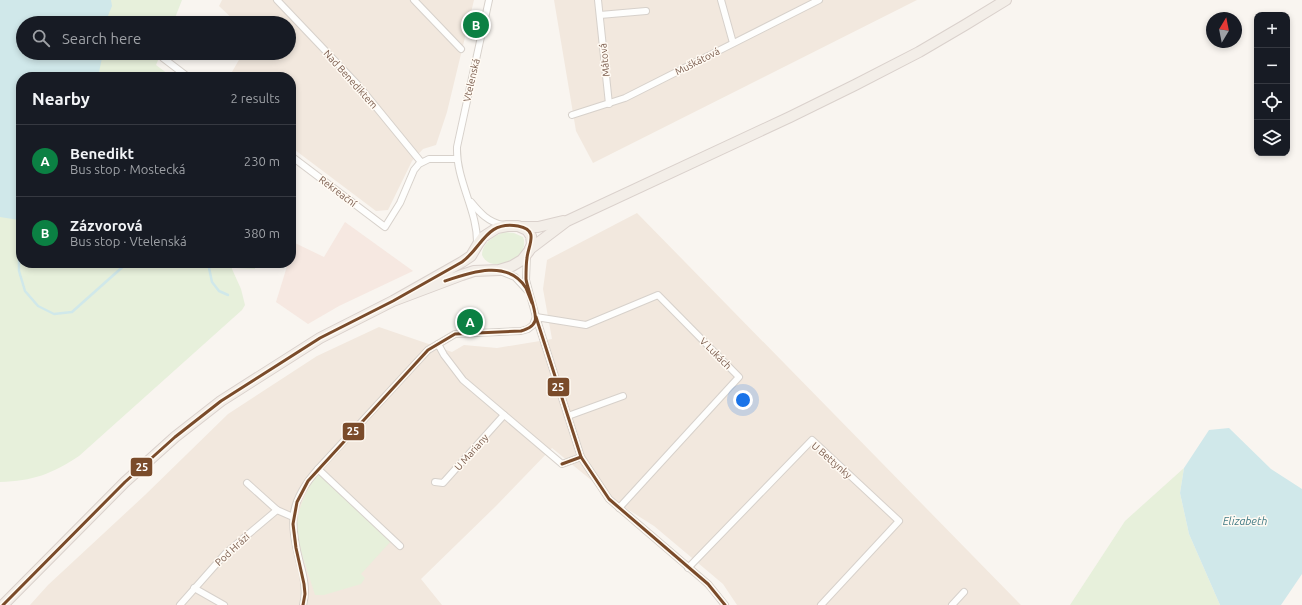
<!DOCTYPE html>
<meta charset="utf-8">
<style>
body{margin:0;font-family:Ubuntu,sans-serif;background:#242831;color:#f1f3f6}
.controls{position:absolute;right:12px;top:12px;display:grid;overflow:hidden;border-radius:8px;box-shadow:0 2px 6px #0003}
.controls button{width:36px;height:36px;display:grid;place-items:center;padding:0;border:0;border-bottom:1px solid #363941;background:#171b24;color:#f1f3f6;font:20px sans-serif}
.compass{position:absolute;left:1206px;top:12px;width:36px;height:36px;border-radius:50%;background:#171b24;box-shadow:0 2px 6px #0003;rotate:10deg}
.you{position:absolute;left:743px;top:400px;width:14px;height:14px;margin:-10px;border:3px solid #fff;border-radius:50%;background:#1a73e8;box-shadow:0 0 0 6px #1a73e833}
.badge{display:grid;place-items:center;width:26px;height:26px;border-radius:50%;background:#0b8043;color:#fff;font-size:13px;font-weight:700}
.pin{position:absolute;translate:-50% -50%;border:2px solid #fff;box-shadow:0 1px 4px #0006}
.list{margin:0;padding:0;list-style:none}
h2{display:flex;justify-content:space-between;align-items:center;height:52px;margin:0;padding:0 16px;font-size:17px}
h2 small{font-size:13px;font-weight:400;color:#9ea1a6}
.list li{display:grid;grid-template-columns:26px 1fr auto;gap:12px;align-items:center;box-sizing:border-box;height:72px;padding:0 16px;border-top:1px solid #363941}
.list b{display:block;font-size:15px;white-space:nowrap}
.list p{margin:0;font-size:13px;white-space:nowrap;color:#9ea1a6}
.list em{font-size:13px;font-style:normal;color:#9ea1a6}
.icon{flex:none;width:22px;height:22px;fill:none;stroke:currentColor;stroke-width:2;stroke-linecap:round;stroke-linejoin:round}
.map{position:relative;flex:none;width:1302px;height:605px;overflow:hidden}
.search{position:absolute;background:#171b24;box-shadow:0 2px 6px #0003;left:16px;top:16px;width:280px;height:44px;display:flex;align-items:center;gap:10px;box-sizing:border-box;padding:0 14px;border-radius:22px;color:#9ea1a6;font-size:15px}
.panel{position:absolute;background:#171b24;box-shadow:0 2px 6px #0003;left:16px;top:72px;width:280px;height:196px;border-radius:16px}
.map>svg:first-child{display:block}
.residential{fill:#f2e8de}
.commercial{fill:#f6e8e1}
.green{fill:#e7f0db}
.water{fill:#d0e8ea}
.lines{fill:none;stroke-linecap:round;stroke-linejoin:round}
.stream{stroke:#d0e8ea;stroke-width:2.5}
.street-casing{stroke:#d7d1cb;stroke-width:8}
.primary-casing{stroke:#dad1cc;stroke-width:12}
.street{stroke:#fefefd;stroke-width:6}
.primary{stroke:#f3eee8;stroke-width:10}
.bus-1-casing{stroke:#fffaf3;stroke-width:6}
.bus-1{stroke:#7a4b2a;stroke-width:3}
.labels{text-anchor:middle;stroke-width:3;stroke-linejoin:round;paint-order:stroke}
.street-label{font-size:10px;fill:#7a5c4d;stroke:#fffaf3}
.water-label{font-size:11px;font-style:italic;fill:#437c86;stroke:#fffaf3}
.line-badge{stroke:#fffaf3;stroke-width:1.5}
.badge-label{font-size:11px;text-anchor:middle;font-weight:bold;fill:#fff}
</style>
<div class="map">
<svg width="1302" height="605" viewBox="0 0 1302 605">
<rect width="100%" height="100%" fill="#f9f5f0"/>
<!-- residential -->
<g class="residential">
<polygon points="222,0 474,0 447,112 436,145 423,149 412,161 388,210 376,211 291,147 291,77 229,77 243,53 289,53 289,23 237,23 219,6"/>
<polygon points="554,0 917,0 593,163 576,131"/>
<polygon points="637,213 1021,605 737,605 723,584 654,526 624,507 552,448 496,506 421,579 442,605 30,605 48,585 145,495 228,414 317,356 379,327 452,352 464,345 497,348 552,339 543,289 547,260"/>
</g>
<!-- commercial -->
<polygon class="commercial" points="345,222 413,271 339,306 308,324 276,302 288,263 291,263 291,254 295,243 324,257"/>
<!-- green -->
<g class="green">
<path d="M 0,0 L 182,0 L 173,23 L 23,23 L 23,53 L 161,53 L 156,65 L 172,77 L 21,77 L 21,263 L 232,263 L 232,269 L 241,289 L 245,305 L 242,310 L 79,456 C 52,474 33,481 0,482 Z"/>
<path d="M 504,232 L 514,233 L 523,237 C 532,258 491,276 482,255 C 482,243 494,236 504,232 Z"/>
<polygon points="235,263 255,263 255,269 235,268"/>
<polygon points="1184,468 1180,493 1189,534 1220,605 1070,605 1125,521"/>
<path d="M 318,473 L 392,540 L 361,574 L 365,578 L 361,584 L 324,595 L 315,595 C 310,577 296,542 297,525 C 298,506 308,488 318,473 Z"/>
</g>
<!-- water -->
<g class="water">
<polygon points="0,0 111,0 112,6 105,23 23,23 23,53 103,53 98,77 21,77 21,218 19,220 0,217"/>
<polygon points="1229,428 1271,469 1302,489 1302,574 1281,605 1220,605 1189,534 1180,493 1184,468 1209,430"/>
</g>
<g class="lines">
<!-- stream -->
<g class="stream">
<polyline points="17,218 19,220 19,271 25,291 38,306 54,314 72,312 127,263"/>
<polyline points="208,263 212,282 219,291 228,295"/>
</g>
<defs>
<g id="street">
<polyline points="277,0 358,85 421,162"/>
<polyline points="414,0 461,49"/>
<polyline points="598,0 609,104"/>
<polyline points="721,0 733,43"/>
<polyline points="600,15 646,11"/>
<polyline points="163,58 188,77"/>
<polyline points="572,115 625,98 819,0"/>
<polyline points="291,156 385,227 400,203 414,170 419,164 429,159 457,159"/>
<path d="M 471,202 C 480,213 488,222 503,225"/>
<path d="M 477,244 C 478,211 456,181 457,147 L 489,0"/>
<polyline points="500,271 515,277 527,290"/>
<polyline points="438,344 444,355 463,380 562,464 581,457 609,499 708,584 725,605"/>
<polyline points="568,416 623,396"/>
<polyline points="581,457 536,317 586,325 658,295 739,377 619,508"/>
<polyline points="318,469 400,546"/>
<polyline points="435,482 443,483 504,415"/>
<polyline points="247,483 277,510 293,517"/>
<polyline points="688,568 812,440 899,521 821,605"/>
<polyline points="194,588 224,605"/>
<polyline points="180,605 226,553 277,510"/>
<path d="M 303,605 C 307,591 304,577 300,563 C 289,521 289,502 318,469 L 428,350 L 455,334 L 521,331 L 528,329 L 533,325 L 536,317 L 526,280 L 527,254"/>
<polyline points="952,605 964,592"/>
</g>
<g id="primary">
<polyline points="522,227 538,227 563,221"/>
<polyline points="530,249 567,221 790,117 855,85 919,52 965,25 1006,0"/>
<polyline points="3,605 125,482 175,437 221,401 320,338 393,301 462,262 471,256 478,244 483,237 497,228 507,226 518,226 527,230 531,236 532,244 529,251 522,260 512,266 499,270 474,271 462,275 393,301"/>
</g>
</defs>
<!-- street casing -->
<use href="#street" class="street-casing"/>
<!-- primary casing -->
<use href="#primary" class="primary-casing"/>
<!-- street -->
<use href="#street" class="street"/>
<!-- primary -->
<use href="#primary" class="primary"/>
<defs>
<g id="bus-1">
<path d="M 445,281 C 471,272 508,259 526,288 C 528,293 530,298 532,303"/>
<polyline points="536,317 581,457"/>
<polyline points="562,464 581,457 609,499 708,584 725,605"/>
<path d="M 3,605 L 125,482 L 175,437 L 221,401 L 320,338 L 393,301 L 462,262 C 482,248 486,220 518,226 C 540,230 528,245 527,258 C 526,264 526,272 526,279 C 527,288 538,314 535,321 C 533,327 527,329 521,331 L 455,334 L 428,350 L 308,481 L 297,502 L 293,524 L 296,548 L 304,584 L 305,594 L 303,605"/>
</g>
</defs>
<!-- bus-1 casing -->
<use href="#bus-1" class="bus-1-casing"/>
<!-- bus-1 -->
<use href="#bus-1" class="bus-1"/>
</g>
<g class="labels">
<!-- street labels -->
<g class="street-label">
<text transform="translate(604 60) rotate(-96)" y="4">Mátová</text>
<text transform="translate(697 61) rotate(-27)" y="4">Muškátová</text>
<text transform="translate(351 79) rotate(48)" y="4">Nad Benediktem</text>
<text transform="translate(471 80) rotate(-77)" y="4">Vtelenská</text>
<text transform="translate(338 191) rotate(37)" y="4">Rekreační</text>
<text transform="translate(716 353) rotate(45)" y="4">V Lukách</text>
<text transform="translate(471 452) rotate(-48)" y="4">U Mariany</text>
<text transform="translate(832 460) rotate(41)" y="4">U Bettynky</text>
<text transform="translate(232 549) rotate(-43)" y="4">Pod Hrází</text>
</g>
<!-- water labels -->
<g class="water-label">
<text x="1245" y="525">Elizabeth</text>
</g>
</g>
<g class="line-badge">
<rect x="547" y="377" width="23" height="20" rx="4" fill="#7a4b2a"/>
<rect x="342" y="422" width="23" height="19" rx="4" fill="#7a4b2a"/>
<rect x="130" y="457" width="23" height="20" rx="4" fill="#7a4b2a"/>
</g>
<g class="badge-label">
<text x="558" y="391">25</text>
<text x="353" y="435">25</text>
<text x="142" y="471">25</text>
</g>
</svg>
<div class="controls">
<button>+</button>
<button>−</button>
<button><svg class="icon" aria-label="locate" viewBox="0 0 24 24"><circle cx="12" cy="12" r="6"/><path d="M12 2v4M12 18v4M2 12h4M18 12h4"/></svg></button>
<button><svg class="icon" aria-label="layers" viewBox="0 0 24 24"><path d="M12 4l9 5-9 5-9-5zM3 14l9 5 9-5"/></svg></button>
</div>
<svg class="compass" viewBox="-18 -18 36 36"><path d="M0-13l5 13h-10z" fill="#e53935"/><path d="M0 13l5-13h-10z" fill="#9ea1a6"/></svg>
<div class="you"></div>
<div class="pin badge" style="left:470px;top:322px">A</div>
<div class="pin badge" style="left:476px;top:25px">B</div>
<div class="search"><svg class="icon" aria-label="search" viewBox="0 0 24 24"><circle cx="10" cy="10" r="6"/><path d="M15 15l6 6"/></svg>Search here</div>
<section class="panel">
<h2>Nearby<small>2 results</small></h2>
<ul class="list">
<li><span class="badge">A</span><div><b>Benedikt</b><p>Bus stop · Mostecká</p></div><em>230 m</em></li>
<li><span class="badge">B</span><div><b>Zázvorová</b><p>Bus stop · Vtelenská</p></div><em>380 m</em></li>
</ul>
</section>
</div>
